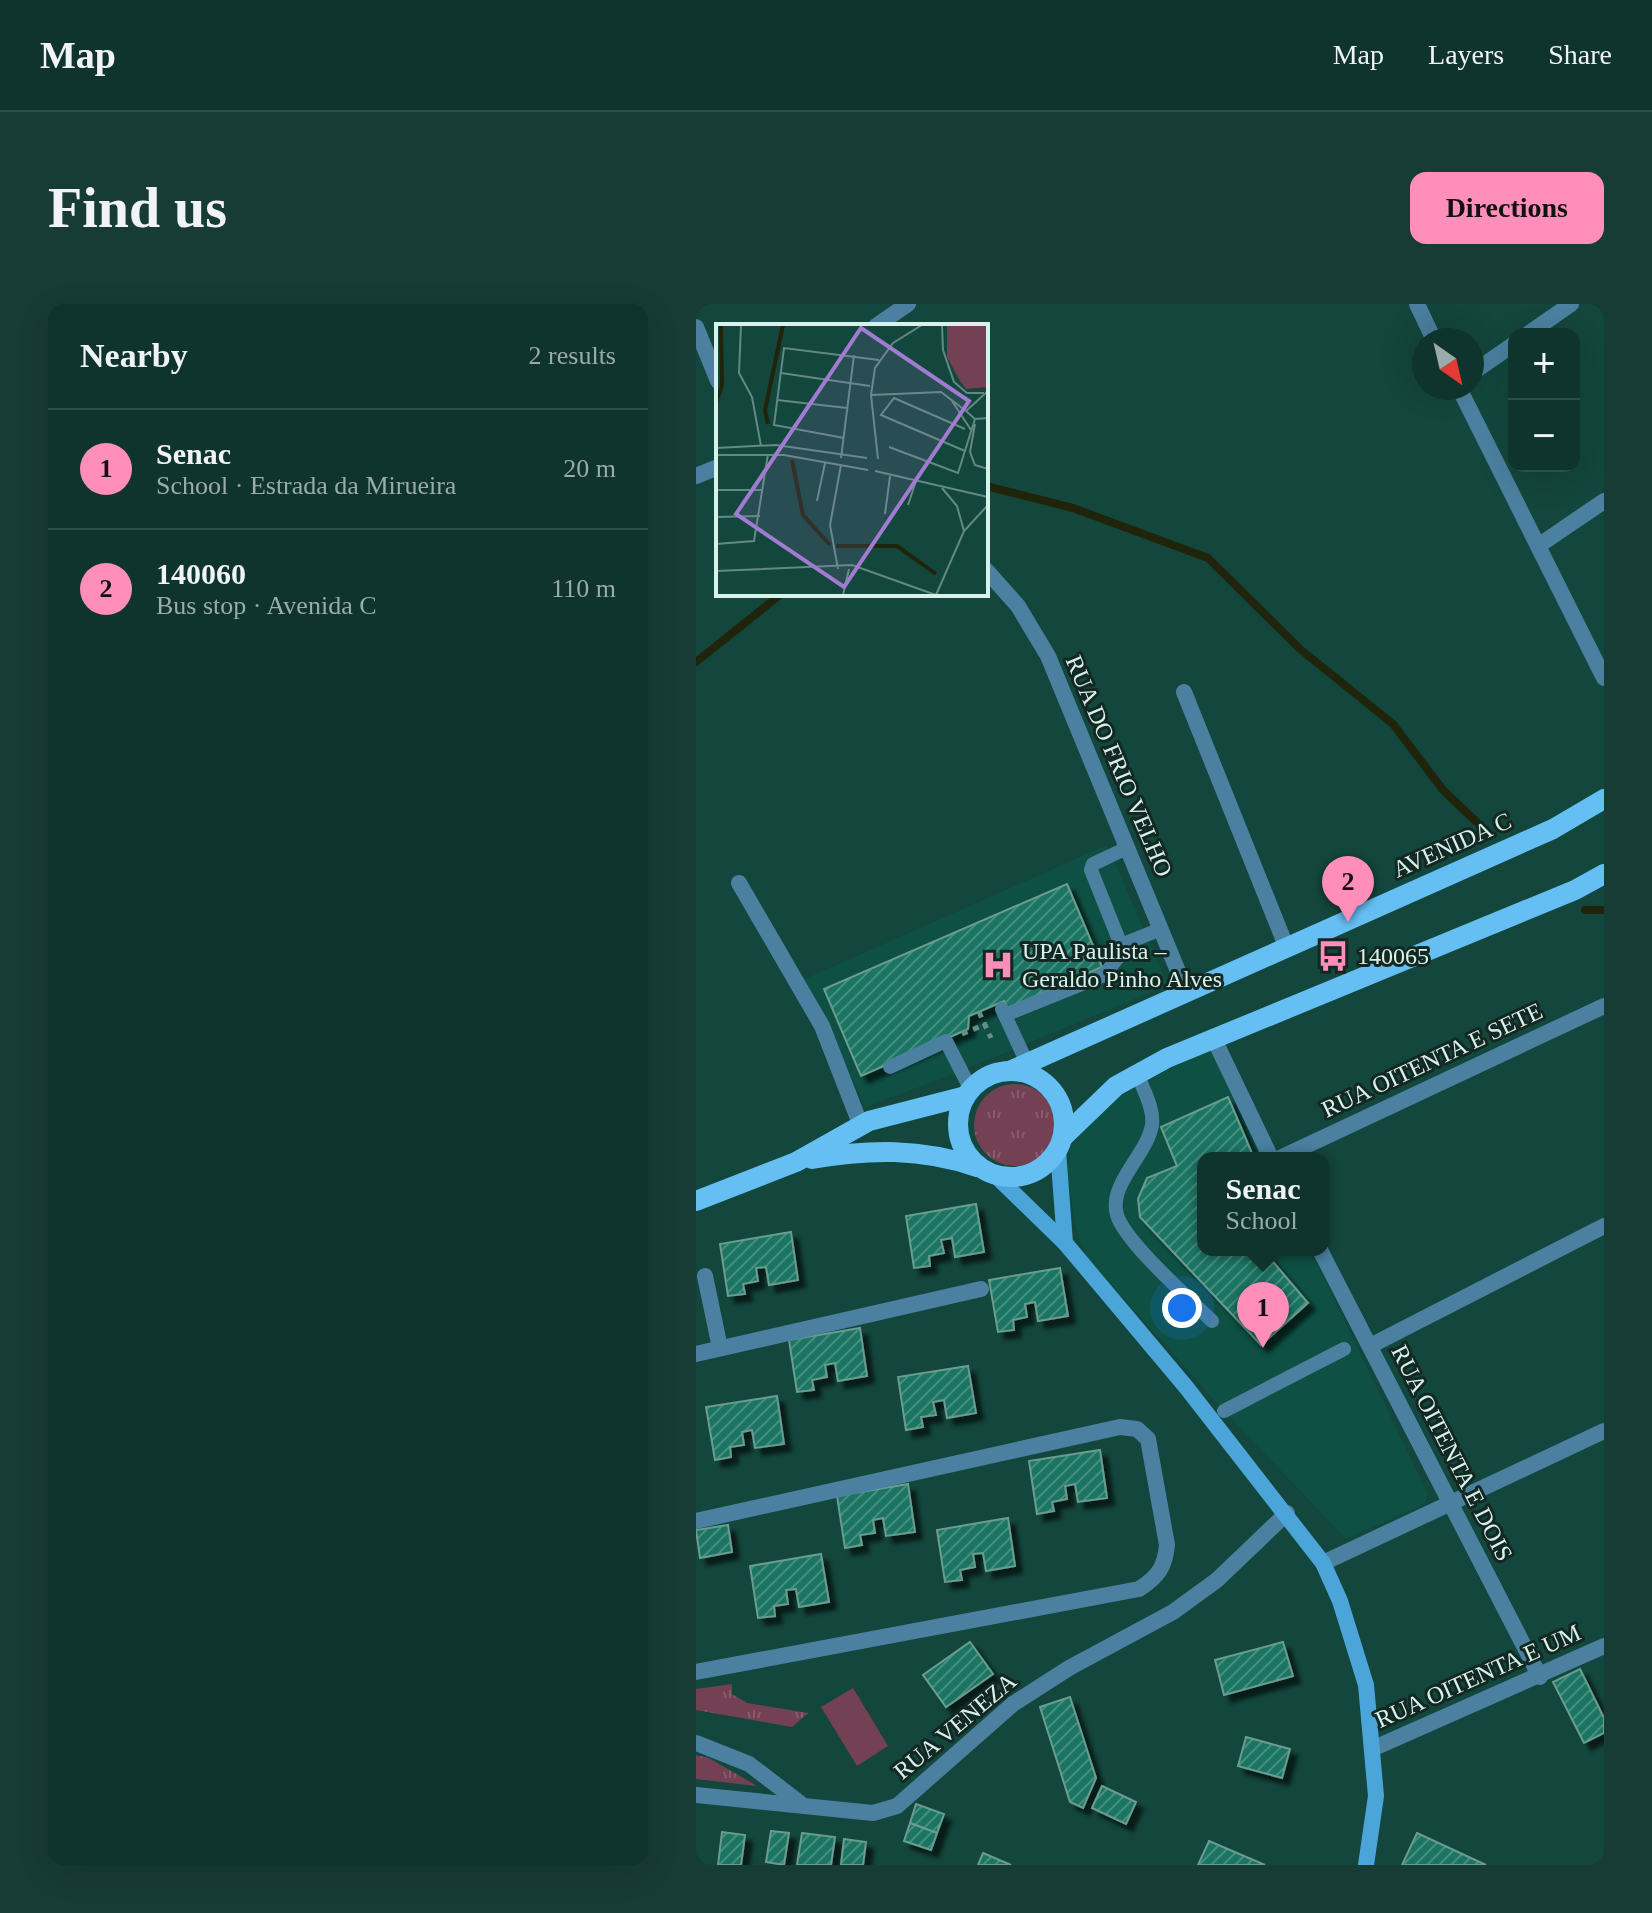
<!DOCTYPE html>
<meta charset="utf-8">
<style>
body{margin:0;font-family:"Times New Roman",serif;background:#173c35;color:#f1f3f6}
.controls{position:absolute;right:24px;top:24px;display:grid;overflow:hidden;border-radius:16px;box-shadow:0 8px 32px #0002}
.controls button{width:72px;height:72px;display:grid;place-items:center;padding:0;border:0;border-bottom:2px solid #2e4f49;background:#0e342d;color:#f1f3f6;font:40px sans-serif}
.compass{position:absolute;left:716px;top:24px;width:72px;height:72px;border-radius:50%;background:#0e342d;box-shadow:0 8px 32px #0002;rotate:146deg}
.you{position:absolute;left:486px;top:1004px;width:28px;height:28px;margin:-20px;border:6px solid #fff;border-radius:50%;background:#1a73e8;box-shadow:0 0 0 12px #1a73e833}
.badge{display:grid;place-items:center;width:52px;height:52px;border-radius:50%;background:#ff8eba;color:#111;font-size:26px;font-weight:700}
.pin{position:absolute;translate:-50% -66px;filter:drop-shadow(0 2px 4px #0008)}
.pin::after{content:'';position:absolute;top:42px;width:28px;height:24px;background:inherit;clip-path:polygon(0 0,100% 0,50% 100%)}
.popup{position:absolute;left:501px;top:848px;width:132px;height:104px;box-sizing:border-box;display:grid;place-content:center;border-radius:16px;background:#0e342d;filter:drop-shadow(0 2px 6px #0005);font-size:26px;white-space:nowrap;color:#9baaaa}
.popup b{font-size:30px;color:#f1f3f6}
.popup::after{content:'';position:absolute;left:50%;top:100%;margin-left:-16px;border:16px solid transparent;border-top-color:#0e342d}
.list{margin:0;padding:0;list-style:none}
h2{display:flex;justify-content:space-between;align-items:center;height:104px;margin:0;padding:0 32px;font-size:34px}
h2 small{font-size:26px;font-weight:400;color:#9baaaa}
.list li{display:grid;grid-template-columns:52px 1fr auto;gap:24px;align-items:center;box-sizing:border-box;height:120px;padding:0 32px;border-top:2px solid #2e4f49}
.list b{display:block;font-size:30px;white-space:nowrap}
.list p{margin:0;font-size:26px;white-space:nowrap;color:#9baaaa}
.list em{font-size:26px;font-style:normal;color:#9baaaa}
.map{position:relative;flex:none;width:908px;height:1561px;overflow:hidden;border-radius:16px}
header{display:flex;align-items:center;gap:48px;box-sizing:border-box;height:112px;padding:0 40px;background:#0e342d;border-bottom:2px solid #2e4f49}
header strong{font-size:38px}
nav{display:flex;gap:44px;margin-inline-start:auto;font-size:28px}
.intro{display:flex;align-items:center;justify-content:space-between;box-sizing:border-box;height:192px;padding:0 48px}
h1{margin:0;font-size:56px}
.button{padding:20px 36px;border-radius:16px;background:#ff8eba;color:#111;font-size:28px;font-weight:700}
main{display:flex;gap:48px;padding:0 48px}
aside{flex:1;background:#0e342d;border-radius:16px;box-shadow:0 8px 32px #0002}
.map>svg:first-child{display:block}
.built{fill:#0e5044}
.grass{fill:#744154}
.park{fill:url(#park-tufts)}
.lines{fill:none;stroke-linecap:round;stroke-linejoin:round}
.stream{stroke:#20240a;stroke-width:8}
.building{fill:url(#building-hatch);stroke:#6a9c8f;stroke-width:2;filter:url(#shadow)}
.path{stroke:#668e86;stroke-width:5;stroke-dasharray:6 6;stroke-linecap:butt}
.service{stroke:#4b80a0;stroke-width:14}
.minor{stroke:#4b80a0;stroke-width:16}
.secondary{stroke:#4ba5d8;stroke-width:16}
.primary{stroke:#66bff3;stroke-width:20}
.labels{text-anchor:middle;stroke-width:6;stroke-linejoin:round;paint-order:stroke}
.street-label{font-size:24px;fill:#d8f1ea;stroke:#142823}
.poi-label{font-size:24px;fill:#d8f1ea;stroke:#142823;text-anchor:start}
.inset-river{fill:none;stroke:#20240a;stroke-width:4}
.inset-road{fill:none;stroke:#628a82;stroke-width:2}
.view{fill:#a07bd0;fill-opacity:0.15;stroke:#a07bd0;stroke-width:4}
.inset-edge{fill:none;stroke:#d8f1ea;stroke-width:4}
</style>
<header>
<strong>Map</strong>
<nav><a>Map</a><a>Layers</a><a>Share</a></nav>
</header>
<div class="intro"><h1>Find us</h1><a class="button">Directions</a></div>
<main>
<aside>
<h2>Nearby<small>2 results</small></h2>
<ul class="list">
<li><span class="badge">1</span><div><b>Senac</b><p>School · Estrada da Mirueira</p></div><em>20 m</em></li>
<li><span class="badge">2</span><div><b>140060</b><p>Bus stop · Avenida C</p></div><em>110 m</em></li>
</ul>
</aside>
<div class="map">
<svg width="908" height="1561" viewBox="0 0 908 1561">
<defs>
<pattern id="park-tufts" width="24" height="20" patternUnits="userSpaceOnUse" patternTransform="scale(2)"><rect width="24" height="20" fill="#744154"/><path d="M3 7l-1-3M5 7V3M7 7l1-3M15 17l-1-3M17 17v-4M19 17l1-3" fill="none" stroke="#875d6d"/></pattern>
<pattern id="building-hatch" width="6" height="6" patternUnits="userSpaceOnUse" patternTransform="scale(2)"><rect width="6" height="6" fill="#1b7463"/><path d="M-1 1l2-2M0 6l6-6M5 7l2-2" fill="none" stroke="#468f81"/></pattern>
<filter id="shadow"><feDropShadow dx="7" dy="7" stdDeviation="2" flood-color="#0009"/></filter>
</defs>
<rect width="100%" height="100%" fill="#13463c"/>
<!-- built -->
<g class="built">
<polygon points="411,541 472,681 258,770 169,803 109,675"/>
<polygon points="512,747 520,753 569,854 507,854 507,946 614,946 732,1190 729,1200 650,1235 528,1107 389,951 379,920 371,867 375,840 393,815 445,779"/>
</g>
<!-- grass -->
<polygon class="grass" points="157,1384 192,1442 161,1462 125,1403"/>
<!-- park -->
<g class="park">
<circle cx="319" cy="821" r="41"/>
<polygon points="36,1380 36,1390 51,1399 112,1409 96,1423 0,1406 0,1385"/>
<polygon points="0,1451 13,1454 61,1482 0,1475"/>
</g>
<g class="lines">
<!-- stream -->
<g class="stream">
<polyline points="290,182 377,204 512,254 604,345 697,420 747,486 790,527"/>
<polyline points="0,358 85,290"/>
<polyline points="889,606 908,606"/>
</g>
</g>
<!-- building -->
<g class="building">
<polygon points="371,580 406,663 312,704 308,697 273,712 272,725 165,772 128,685"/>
<polygon points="532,793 558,854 507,854 507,946 567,946 612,999 565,1041 444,913 442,895 451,874 481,862 465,823"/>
<polygon points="280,900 288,948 259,953 256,934 245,936 248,949 233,952 234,962 218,964 210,912"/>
<polygon points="95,928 102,976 73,981 70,963 60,964 62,977 47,980 49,990 32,992 24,940"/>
<polygon points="364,964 372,1012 342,1017 339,998 329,1000 331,1013 317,1016 318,1026 302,1028 293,976"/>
<polygon points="164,1024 171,1072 142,1077 139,1059 129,1061 131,1073 116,1076 118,1086 101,1088 93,1036"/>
<polygon points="272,1062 280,1109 251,1114 248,1096 237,1098 240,1111 225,1113 227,1123 210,1126 202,1073"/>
<polygon points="81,1092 88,1140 59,1144 56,1126 46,1128 48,1141 34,1143 35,1153 19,1156 10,1103"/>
<polygon points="404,1146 411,1194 382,1198 379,1180 369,1182 371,1195 356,1198 358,1207 341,1210 333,1157"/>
<polygon points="212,1180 219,1228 190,1232 187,1214 177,1216 179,1229 164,1231 166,1241 149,1244 141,1192"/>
<polygon points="312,1214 319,1262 290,1267 287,1249 277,1250 279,1263 264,1266 266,1276 249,1278 241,1226"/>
<polygon points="32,1221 36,1248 4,1254 0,1226"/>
<polygon points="125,1250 133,1298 103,1303 100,1285 90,1286 92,1300 78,1302 79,1312 62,1314 54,1262"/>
<polygon points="274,1338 297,1370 250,1403 227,1371"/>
<polygon points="587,1338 597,1372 528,1391 519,1356"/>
<polygon points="884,1365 908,1414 908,1429 888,1439 857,1378"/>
<polygon points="374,1393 400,1474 387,1504 374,1498 344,1403"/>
<polygon points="550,1433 594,1445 586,1474 542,1462"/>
<polygon points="406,1482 440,1498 430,1520 396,1504"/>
<polygon points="220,1500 248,1510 241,1529 214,1519"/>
<polygon points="214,1519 241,1529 235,1546 208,1537"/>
<polygon points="75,1527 93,1529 88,1561 70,1558"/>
<polygon points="26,1528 49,1531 45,1561 22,1561"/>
<polygon points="106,1529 139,1533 135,1561 101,1561"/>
<polygon points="721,1529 790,1561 706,1561"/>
<polygon points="148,1535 170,1538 167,1561 145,1561"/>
<polygon points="513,1537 569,1561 502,1561"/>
<polygon points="287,1549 315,1561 282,1561"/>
</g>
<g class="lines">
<!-- path -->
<g class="path">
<polyline points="283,708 295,734"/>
<polyline points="266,730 290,720"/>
</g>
<!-- service -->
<g class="service">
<polyline points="425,641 465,625"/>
<polyline points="306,705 331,759"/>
<polyline points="309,711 408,671 424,651 425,641 395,566 397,560 431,544"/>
<polyline points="194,763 250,737 275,786"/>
<path d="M 445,779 C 450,791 458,807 456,821 C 451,851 412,880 421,911 C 429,938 494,995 516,1017"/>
<polyline points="528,1107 648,1045"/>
</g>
<!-- minor -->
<g class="minor">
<polyline points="721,0 738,36"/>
<polyline points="180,22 212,0"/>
<polyline points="0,23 22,77"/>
<polyline points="832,30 875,0"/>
<polyline points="776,69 818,40"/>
<polyline points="763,84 908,374"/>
<polyline points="0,172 22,163"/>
<polyline points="842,242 908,197"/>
<polyline points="290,266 322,302 352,352 491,689"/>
<polyline points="488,388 590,642"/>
<polyline points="43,579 126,722 165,822"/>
<polyline points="517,733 575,854"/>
<polyline points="584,854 908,702"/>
<polyline points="624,946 844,1373"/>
<polyline points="9,972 24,1044"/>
<polyline points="674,1042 908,922"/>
<polyline points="0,1050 285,985"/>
<path d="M 0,1217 L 424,1123 L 441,1125 L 452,1135 L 471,1241 C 469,1263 462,1273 443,1285 L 0,1368"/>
<polyline points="627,1259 908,1127"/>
<polyline points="0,1439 53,1460 104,1499"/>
<polyline points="676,1445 908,1342"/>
<polyline points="0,1491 177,1509 201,1502 317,1400 373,1364 477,1308 521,1276 591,1209"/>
</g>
<!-- secondary -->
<g class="secondary">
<polyline points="362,846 369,939"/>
<polyline points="300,872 369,939 490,1083 627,1259 644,1297 670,1381 680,1492 670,1561"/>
</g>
<!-- primary -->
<g class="primary">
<polyline points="316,766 857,525 908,495"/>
<circle cx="315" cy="820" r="53"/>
<polyline points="367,833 420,782 471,754 879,586 908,570"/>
<path d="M 116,855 C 173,845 225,844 281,863"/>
<polyline points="0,897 100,858 173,817 270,792"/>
</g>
</g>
<!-- icons -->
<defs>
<symbol id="bus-bare" viewBox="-9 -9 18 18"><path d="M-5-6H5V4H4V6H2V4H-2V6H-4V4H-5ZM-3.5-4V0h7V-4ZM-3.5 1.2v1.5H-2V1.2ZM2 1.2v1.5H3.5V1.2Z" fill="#ff8eba" stroke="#142823" stroke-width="2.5" paint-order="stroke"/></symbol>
<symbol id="hospital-bare" viewBox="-9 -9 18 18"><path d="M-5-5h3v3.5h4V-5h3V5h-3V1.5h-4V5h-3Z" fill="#ff8eba" stroke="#142823" stroke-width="2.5" paint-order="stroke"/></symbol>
</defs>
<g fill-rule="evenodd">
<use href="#bus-bare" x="615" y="630" width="44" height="44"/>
<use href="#hospital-bare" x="280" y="639" width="44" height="44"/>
</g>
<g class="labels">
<!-- street labels -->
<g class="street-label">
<text transform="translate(423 462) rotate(67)" y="8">RUA DO FRIO VELHO</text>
<text transform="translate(756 541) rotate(-24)" y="8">AVENIDA C</text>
<text transform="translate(736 756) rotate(-25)" y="8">RUA OITENTA E SETE</text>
<text transform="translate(756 1149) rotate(63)" y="8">RUA OITENTA E DOIS</text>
<text transform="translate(782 1372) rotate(-24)" y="8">RUA OITENTA E UM</text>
<text transform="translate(259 1422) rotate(-40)" y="8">RUA VENEZA</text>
</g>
<!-- poi labels -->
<g class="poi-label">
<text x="326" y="655">UPA Paulista –<tspan x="326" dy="28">Geraldo Pinho Alves</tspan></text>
<text x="661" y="660">140065</text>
</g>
</g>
<!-- overview -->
<g transform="translate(20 20)">
<rect width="272" height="272" fill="#13463c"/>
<path d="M 231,1 L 272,1 L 272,63 L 250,65 L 244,57 L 231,33 Z" fill="#744154"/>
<path class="inset-river" d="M 0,78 L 6,62 L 5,1M 52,100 L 49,86 L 67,1M 76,136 L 87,191 L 114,221M 120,222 L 181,222 L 220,250"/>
<path class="inset-road" d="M 25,1 L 23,49 L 36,73 L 45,122M 226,1 L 227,26 L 238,58 L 251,69 L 268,69M 65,49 L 154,62M 155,71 L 225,68 L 250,87 L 272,67M 61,76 L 131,84M 236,77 L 255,106M 250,87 L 259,95 L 272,94M 259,100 L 254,128 L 259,141 L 272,145M 128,114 L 58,101 L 68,24 L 163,36M 173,123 L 242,149 L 259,95M 0,124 L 60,121 L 151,134M 249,127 L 165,91 L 178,74 L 249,105M 0,131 L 68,131 L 152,146M 125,134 L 138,31M 162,135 L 155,71 L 159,44 L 177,19 L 206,1M 159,147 L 272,173M 226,164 L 241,182 L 248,207M 0,166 L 47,166M 101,177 L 109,139M 192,181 L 200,157M 169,190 L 174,152M 0,193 L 44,192M 0,220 L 38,217 L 52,130M 122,245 L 114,201 L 125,141M 0,247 L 136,241 L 220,271M 127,271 L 133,245M 220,271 L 248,207 L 272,181"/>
<path class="view" d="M 145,4 L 253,77 L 128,263 L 20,190 Z"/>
<rect width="272" height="272" class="inset-edge"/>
</g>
</svg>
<div class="controls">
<button>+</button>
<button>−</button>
</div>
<svg class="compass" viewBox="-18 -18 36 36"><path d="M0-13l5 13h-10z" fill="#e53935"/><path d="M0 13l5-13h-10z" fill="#9baaaa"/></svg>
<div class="you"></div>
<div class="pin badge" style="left:567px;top:1044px">1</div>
<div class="popup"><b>Senac</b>School</div>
<div class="pin badge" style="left:652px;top:618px">2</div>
</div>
</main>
